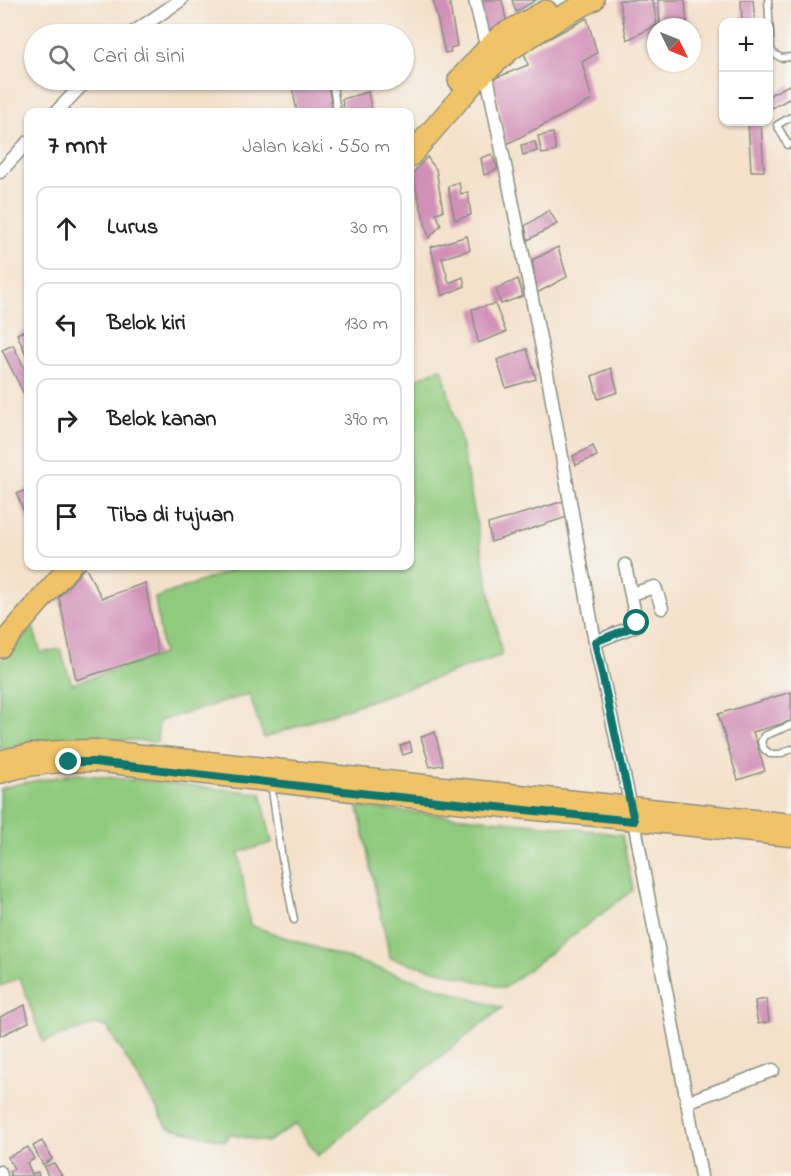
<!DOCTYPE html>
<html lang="id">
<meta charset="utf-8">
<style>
body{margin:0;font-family:"Indie Flower",sans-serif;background:#f2f2f2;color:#222}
.controls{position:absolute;right:18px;top:18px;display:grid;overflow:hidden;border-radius:12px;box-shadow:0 2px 4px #0004}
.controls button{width:54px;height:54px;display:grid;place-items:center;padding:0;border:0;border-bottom:2px solid #e0e0e0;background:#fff;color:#222;font:30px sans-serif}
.compass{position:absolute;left:647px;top:18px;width:54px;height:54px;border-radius:50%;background:#fff;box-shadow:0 2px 4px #0004;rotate:133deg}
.stop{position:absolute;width:18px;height:18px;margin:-14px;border:4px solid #0f766e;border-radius:50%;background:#fff}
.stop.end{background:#0f766e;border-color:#fff;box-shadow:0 2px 6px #0008}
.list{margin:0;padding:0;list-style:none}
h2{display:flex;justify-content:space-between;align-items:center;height:78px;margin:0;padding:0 24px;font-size:26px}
h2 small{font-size:20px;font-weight:400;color:#767676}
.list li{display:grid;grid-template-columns:39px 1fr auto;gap:18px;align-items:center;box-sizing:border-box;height:84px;margin:0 12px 12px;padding:0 12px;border:2px solid #e0e0e0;border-radius:12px}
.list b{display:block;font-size:22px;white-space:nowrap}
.list em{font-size:20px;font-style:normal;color:#767676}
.icon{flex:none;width:33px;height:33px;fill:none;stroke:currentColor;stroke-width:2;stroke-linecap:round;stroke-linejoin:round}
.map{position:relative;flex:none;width:791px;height:1176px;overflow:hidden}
.search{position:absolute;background:#fff;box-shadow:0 2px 4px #0004;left:24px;top:24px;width:390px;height:66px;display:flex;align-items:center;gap:15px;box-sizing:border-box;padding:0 21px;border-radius:33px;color:#767676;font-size:22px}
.panel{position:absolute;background:#fff;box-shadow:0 2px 4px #0004;left:24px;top:108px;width:390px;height:462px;border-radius:12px}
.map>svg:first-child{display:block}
.green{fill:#90ca7e;stroke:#588459;stroke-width:1.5}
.building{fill:#d190b7}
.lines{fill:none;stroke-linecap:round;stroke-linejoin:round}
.lane-casing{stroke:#8a8f80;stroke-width:9}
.street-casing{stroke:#8a8f80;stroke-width:15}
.primary-casing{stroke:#8a8f80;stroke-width:21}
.highway-casing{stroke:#8a8f80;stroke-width:24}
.lane{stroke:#fff;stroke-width:6}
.street{stroke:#fff;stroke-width:12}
.primary{stroke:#f1c369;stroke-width:18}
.highway{stroke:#f1c369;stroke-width:21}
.route{stroke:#0f766e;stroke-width:8}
</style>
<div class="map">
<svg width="791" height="1176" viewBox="0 0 791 1176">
<rect width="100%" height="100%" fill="#f6f6f2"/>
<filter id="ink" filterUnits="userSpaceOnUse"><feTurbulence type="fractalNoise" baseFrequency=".0167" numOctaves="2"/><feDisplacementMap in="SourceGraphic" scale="12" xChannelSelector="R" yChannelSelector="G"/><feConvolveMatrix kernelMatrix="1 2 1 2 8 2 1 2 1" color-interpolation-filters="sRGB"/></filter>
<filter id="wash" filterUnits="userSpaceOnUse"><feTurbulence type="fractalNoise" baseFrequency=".008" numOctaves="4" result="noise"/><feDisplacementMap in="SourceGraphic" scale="24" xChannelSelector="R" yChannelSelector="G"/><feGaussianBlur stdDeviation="1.35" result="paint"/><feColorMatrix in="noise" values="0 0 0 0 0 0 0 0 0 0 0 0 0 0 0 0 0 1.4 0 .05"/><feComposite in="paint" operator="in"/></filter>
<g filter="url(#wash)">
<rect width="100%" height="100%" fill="#f4e1cb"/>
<!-- green -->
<g class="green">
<path d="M 442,369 L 459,433 L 502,655 C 423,683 343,709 264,738 L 249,694 L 159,721 L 157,742 L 69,737 L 0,749 L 0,661 L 33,627 L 41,653 L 60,649 L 72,684 L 163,654 L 155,598 L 243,566 L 410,566 L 410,382 L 434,371 Z"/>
<polygon points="75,774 261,793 272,843 239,852 250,925 292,940 469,998 502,1008 374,1109 318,1156 296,1124 267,1142 228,1134 226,1141 168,1127 107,1027 96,1024 43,1042 20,978 0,986 0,789 17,784"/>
<polygon points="358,807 556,826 622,835 633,890 504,988 401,961 390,958"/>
</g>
<g id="blocks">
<!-- building -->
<g class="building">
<polygon points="433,0 449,0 457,46 450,48 451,52 445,53"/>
<polygon points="481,0 502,0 507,24 484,31 479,1"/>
<polygon points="512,0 536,0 516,12"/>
<polygon points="620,0 653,0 657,25 627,40 619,1"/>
<polygon points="658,0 685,0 687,23 660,25"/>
<polygon points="741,0 753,0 755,22 742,22"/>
<polygon points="587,18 597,53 582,62 592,100 507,144 493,79 528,65 524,52"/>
<polygon points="299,80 327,80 333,112 297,112 291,81"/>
<polygon points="791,84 791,98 768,110 768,96"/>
<polygon points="368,92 372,112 344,112 342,99"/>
<polygon points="748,122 761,122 764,171 751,171"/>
<polygon points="553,133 556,151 542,154 538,136"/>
<polygon points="535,142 537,151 523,155 521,145"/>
<polygon points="492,154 498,169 484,175 481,158"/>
<polygon points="427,157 436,169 443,211 436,213 441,225 429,238 412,174"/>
<polygon points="459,182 461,194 468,192 471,215 455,220 448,186"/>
<polygon points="549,210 557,224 528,240 525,226"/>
<polygon points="467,236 470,250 442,258 449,283 463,277 465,286 442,296 431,247"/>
<polygon points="558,247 567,277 537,293 532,260"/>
<polygon points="518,279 523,296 501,304 496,289"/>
<polygon points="495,304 506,332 478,343 472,309"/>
<polygon points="28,329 28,359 17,334"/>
<polygon points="13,345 28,375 28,402 2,350"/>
<polygon points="527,349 536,379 506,388 497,360"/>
<polygon points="611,368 618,392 598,399 592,376"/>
<polygon points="593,446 597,456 576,465 573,456"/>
<polygon points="28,489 28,523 17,494"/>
<polygon points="564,501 567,517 491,542 488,524"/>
<polygon points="85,567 102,598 145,583 158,654 76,680 59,597"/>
<polygon points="791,692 791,721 753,732 765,771 738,780 718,714"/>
<polygon points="435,732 443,765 430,767 421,737"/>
<polygon points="410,742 412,752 403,755 400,746"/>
<polygon points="766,999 769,1022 758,1024 755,1008 756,1008 755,1001"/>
<polygon points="25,1005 29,1022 0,1036 0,1017"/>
<polygon points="42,1141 52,1159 43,1165 33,1146"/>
<polygon points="28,1147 34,1159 27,1163 32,1174 38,1172 39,1176 11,1176 9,1171 14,1169 8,1157"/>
<polygon points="54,1163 62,1176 48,1176 44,1167"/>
</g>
</g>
</g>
<g filter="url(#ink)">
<use href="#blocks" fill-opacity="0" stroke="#8a8f80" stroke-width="1.5"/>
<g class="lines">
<defs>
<g id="lane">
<polyline points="768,0 771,49 773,53 781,58 791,57"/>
<polyline points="332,80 337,112"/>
<polyline points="791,117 777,125 788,145 791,144"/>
<polyline points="791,725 764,736 761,742 764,749 770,754 780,754 791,749"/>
<polyline points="271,783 281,853 294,920"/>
</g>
<g id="street">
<polyline points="475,0 487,49"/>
<polyline points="131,34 181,0"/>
<polyline points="486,71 548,378 595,642 634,821 701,1176"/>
<polyline points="56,112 87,80"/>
<polyline points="0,172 28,142"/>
<polyline points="631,594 655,587 662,608"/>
<polyline points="595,642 637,625 625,565"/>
<polyline points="687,1102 773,1070"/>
<polyline points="0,1172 1,1176"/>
</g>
<g id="primary">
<path d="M 0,760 C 30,751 63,749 95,749 L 791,823"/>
<path d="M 0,774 C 31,764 62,762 94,762 L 369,794 L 791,837"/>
</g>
<g id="highway">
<polyline points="459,80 487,49 502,35 546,11"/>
<polyline points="410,156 476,80 511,49 561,17 593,0"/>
<polyline points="0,647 70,566"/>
</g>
</defs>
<!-- lane casing -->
<use href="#lane" class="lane-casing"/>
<!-- street casing -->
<use href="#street" class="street-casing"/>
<!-- primary casing -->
<use href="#primary" class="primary-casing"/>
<!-- highway casing -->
<use href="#highway" class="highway-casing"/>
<!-- lane -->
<use href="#lane" class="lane"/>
<!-- street -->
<use href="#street" class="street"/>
<!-- primary -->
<use href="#primary" class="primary"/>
<!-- highway -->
<use href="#highway" class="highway"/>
</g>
</g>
<g class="lines" filter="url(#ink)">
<!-- route -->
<polyline class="route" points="69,762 94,762 369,794 634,821 595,642 635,626 637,623"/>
</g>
</svg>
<div class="controls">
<button>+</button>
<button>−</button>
</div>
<svg class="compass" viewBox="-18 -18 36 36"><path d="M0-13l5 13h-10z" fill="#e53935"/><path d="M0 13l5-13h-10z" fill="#767676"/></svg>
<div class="stop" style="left:637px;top:623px"></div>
<div class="stop end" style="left:69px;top:762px"></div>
<div class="search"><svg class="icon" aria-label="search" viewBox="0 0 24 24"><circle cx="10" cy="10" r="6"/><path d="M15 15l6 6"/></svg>Cari di sini</div>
<section class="panel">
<h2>7 mnt<small>Jalan kaki · 550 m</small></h2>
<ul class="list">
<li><svg class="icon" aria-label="ahead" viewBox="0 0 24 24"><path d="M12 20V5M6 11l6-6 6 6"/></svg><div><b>Lurus</b></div><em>30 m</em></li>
<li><svg class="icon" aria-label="left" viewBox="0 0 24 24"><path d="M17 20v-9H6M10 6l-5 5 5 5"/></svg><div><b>Belok kiri</b></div><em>130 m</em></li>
<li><svg class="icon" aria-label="right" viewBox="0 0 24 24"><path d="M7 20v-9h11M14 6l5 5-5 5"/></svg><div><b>Belok kanan</b></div><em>390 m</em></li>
<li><svg class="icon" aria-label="arrive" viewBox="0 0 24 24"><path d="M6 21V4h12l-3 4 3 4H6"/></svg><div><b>Tiba di tujuan</b></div></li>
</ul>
</section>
</div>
